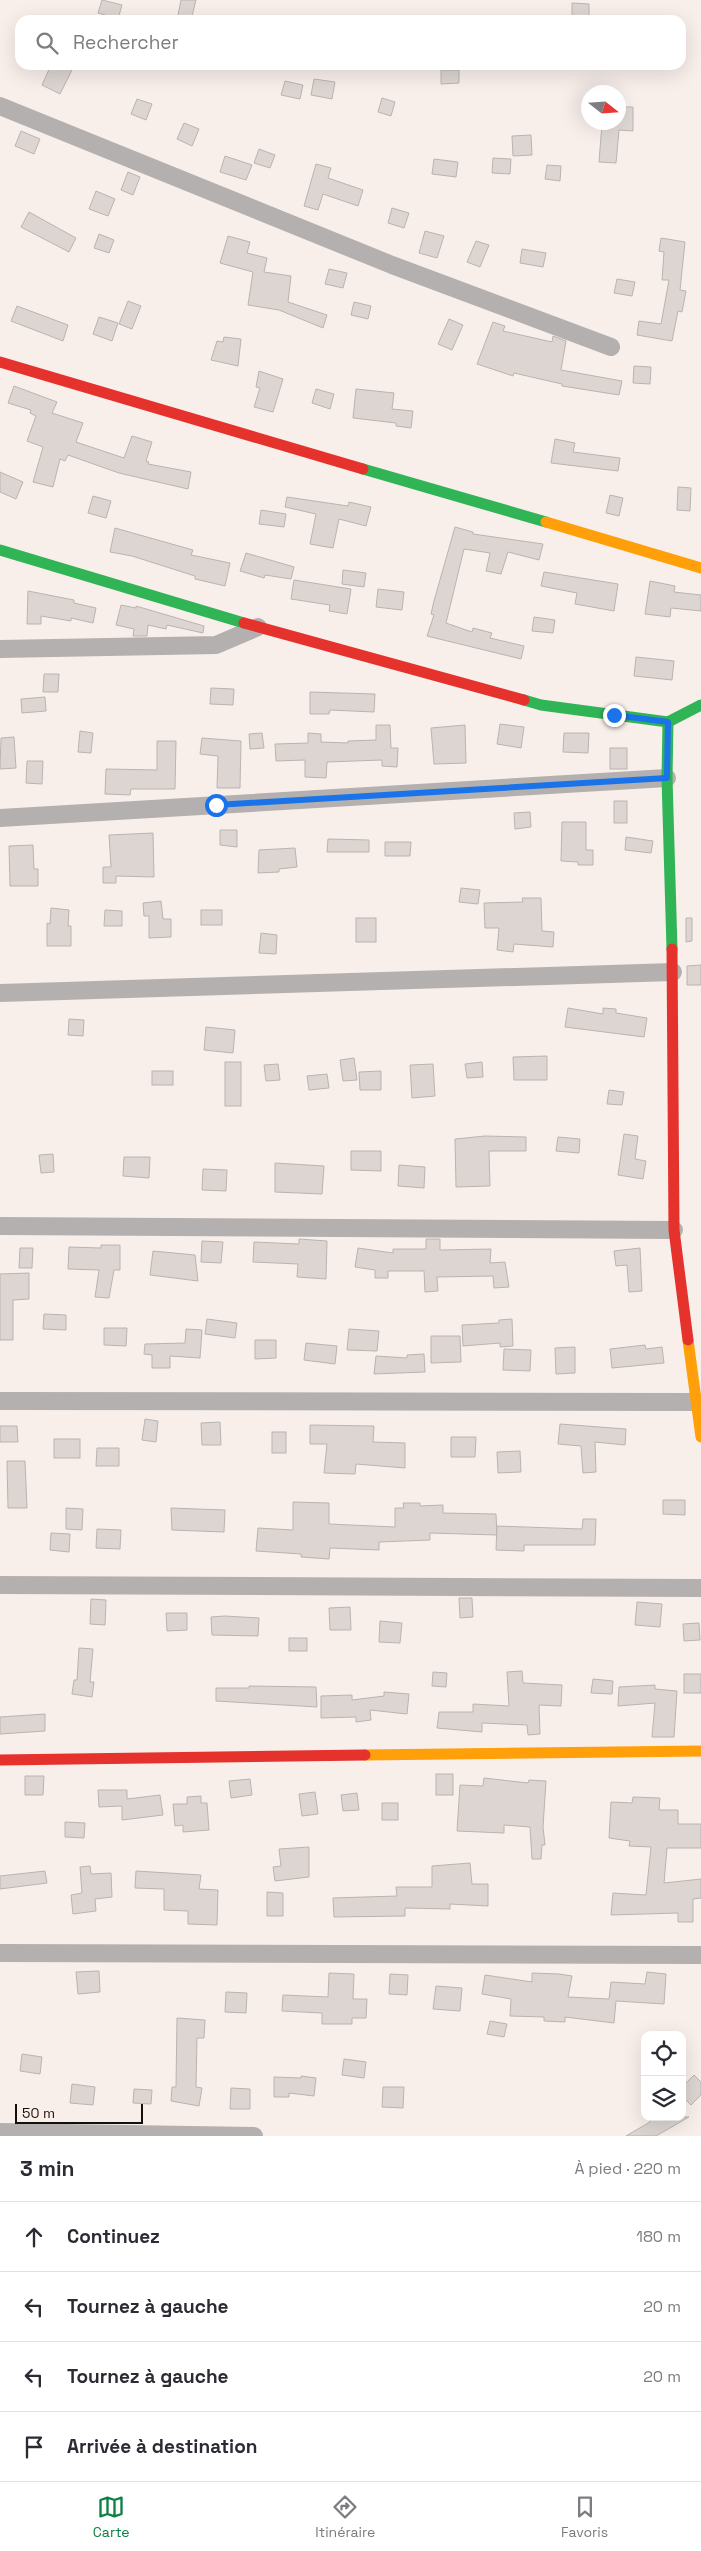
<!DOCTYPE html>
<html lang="fr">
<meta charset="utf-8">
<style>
body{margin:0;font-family:"Space Grotesk",sans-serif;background:#f7f7f7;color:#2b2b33}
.controls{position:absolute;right:15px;bottom:15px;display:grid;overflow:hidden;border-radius:10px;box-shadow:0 5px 20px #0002}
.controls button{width:45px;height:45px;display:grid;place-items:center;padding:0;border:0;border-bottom:1px solid #e1e1e2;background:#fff;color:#2b2b33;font:25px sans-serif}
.compass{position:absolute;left:581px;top:85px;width:45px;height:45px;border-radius:50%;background:#fff;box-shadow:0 5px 20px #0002;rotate:107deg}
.scale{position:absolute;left:15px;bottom:12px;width:128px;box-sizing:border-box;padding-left:5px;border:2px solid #140f0d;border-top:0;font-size:14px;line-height:18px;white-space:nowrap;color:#140f0d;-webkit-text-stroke:4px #fdeee6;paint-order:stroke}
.stop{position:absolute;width:15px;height:15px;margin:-11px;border:4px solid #1a73e8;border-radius:50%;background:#fff}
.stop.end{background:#1a73e8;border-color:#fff;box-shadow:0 1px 5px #0008}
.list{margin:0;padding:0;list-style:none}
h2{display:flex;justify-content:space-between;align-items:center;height:65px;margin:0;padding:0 20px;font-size:21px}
h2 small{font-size:16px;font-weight:400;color:#7c7c81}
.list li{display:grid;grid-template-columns:32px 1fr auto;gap:15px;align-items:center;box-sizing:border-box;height:70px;padding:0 20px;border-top:1px solid #e1e1e2}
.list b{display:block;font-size:19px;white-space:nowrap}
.list em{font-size:16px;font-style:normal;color:#7c7c81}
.icon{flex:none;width:28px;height:28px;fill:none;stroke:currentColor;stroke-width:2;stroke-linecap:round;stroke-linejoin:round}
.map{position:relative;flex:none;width:701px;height:2136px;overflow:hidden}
.search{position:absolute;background:#fff;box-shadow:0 5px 20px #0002;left:15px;right:15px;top:15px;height:55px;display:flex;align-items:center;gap:12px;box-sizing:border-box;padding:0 18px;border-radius:15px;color:#7c7c81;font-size:19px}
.sheet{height:345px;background:#fff}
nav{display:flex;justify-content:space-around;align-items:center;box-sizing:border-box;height:70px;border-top:1px solid #e1e1e2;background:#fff;font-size:14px;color:#7c7c81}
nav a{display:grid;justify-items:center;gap:2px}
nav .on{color:#0b8043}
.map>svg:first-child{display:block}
.building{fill:#dcd5d2;stroke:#bab4b1}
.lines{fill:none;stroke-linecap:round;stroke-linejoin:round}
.street{stroke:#b4b0af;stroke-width:18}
.fast{stroke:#30b455;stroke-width:11}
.slow{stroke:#ff9f0a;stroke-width:11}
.jam{stroke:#e5322d;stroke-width:11}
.route{stroke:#1a73e8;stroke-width:6}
</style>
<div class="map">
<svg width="701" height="2136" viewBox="0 0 701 2136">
<rect width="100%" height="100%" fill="#f8efeb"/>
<!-- building -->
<g class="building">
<polygon points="102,0 122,5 118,19 98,13"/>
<polygon points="181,0 196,0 191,20 177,20"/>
<polygon points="572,3 589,4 589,20 572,20"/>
<polygon points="51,65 61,65 72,70 60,94 42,85"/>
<polygon points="441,70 459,70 459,83 441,84"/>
<polygon points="314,79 335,82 332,99 311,95"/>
<polygon points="285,81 303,85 300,99 281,95"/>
<polygon points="382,98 395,102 391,116 378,112"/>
<polygon points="137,99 152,104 146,120 131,114"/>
<polygon points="618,107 633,107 633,131 619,130 616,163 599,162 602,123 618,124"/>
<polygon points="184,123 199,129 192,146 177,139"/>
<polygon points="21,131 40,139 34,154 15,146"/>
<polygon points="531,135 532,155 513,156 512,136"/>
<polygon points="259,149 275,155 270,168 254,163"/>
<polygon points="225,156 252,165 246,180 220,172"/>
<polygon points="493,158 511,159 510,174 492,173"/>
<polygon points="434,159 458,162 456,177 432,174"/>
<polygon points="316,164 331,168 328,178 363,190 358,206 323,194 318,210 304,206"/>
<polygon points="547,165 561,166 560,181 545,179"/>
<polygon points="128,172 140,177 133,195 121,190"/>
<polygon points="96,191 115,199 108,216 89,209"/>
<polygon points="392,208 409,213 404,228 388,223"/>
<polygon points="29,212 76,238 69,252 21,227"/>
<polygon points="425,231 444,236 437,258 419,253"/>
<polygon points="99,234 114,240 109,253 94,248"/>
<polygon points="228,236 250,242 247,253 267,258 264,272 291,276 288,302 327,315 323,328 279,310 248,305 253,272 220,263"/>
<polygon points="661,238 685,242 680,290 686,291 682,312 678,311 672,341 637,335 639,321 661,324 669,280 662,280 664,252 659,251"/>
<polygon points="476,241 489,245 480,267 467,262"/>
<polygon points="522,249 546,253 543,267 520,263"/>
<polygon points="329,269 347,273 343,288 325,284"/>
<polygon points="617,279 635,282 632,296 614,293"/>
<polygon points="128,301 141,306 132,329 119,324"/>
<polygon points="354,302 371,306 368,319 351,315"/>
<polygon points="17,306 68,325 63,341 11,321"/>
<polygon points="99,317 118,323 112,341 93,334"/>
<polygon points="449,319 463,325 452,350 438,344"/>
<polygon points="493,322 505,326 503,331 552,342 553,336 566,341 561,370 622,381 619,395 562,386 562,384 514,373 513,376 477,364"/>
<polygon points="224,337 241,339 238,366 211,360 217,341 223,342"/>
<polygon points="634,366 651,367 650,384 633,383"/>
<polygon points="259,371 283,379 273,412 254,407 260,388 256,387"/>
<polygon points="14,386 57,402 52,413 83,423 76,442 124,458 132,436 152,442 146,461 149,462 148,464 191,472 188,489 119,473 68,455 65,461 60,459 53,487 33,482 43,447 27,441 36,416 30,413 31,410 8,403"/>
<polygon points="316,389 334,394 330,409 312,403"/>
<polygon points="356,389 394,393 392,409 413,411 411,428 396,426 396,423 353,418"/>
<polygon points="555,439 575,443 573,452 620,458 618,471 551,463"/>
<polygon points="0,472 23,482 16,499 0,492"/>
<polygon points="678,487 691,488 690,511 677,510"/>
<polygon points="610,495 623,498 619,516 606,513"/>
<polygon points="93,496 111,501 106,518 88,513"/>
<polygon points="287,497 348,506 349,502 371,507 366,526 339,519 333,548 310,544 316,514 285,507"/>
<polygon points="261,510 286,514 284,527 259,524"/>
<polygon points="455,527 473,532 473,534 543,544 539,560 508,552 501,574 486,571 490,553 464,549 446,623 472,632 473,628 492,633 490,638 524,646 521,659 427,636 434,615 431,614 434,601"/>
<polygon points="115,528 193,550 191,555 230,563 225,586 195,579 195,576 132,556 110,552"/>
<polygon points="246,553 294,567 291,579 265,575 264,578 240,571"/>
<polygon points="343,570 366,573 364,587 342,584"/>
<polygon points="544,572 618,584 614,611 575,604 577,593 541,586"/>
<polygon points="294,580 351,589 347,614 329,611 330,605 291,599"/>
<polygon points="650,581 675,586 674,592 701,595 701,611 671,608 670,617 645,614"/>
<polygon points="378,589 404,592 402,610 376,607"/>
<polygon points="28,591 74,600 74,603 96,608 93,623 71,618 71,621 41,616 41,624 27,624"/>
<polygon points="121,605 136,608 136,606 204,626 203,633 167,625 166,629 148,625 147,636 133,636 134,629 116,625"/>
<polygon points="534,617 555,620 553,633 532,631"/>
<polygon points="636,657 674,661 672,680 634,676"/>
<polygon points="44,674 59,674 58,692 43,692"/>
<polygon points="211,688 234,689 233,705 210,704"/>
<polygon points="310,692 375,694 374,712 330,710 329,714 310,714"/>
<polygon points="45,697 46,711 22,713 21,699"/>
<polygon points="500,724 524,727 521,748 497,744"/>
<polygon points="376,725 390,725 391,748 398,748 397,767 382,766 382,760 327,762 326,778 305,777 305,760 276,761 275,744 308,743 308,733 321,734 321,742 348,743 348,741 376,740"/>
<polygon points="465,725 466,763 434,764 431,728"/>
<polygon points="80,731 93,733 91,753 78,752"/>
<polygon points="262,733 264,748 250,749 249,734"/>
<polygon points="564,733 589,733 588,753 563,752"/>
<polygon points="14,737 16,768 0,769 1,738"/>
<polygon points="202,738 241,741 240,788 217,788 218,756 200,754"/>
<polygon points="157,741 176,741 175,789 131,789 130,795 105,794 106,769 157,770"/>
<rect x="610" y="748" width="17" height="21"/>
<polygon points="27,761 43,761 42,784 26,783"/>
<rect x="614" y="801" width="13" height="22"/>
<polygon points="530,812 531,827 515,829 514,813"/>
<polygon points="562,822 586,822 586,850 593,850 593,865 578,865 578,862 561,861"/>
<polygon points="220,830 237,830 237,847 220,845"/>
<polygon points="153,833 154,877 116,876 116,883 103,883 103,867 111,867 109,835"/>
<polygon points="626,837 653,841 651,853 625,850"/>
<polygon points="328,839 369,840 369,852 327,852"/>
<polygon points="385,842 411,842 410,856 385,856"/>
<polygon points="33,845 34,869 38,869 38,886 10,886 9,846"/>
<polygon points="295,848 297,867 279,869 279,872 258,873 259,850"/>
<polygon points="461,888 480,890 478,904 459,902"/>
<polygon points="522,898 541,898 542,931 554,932 553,947 514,944 513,952 497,950 499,928 485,928 484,903 523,902"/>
<polygon points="161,901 163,919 171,919 171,937 149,938 149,916 144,916 143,903"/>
<polygon points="51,908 69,910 68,926 71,926 71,946 47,946 47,923 50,924"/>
<polygon points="105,910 122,911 122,926 104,926"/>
<rect x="201" y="910" width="21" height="15"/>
<rect x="356" y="918" width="20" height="24"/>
<polygon points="686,918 692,918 692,941 686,942"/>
<polygon points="261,933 277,935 276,954 259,953"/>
<polygon points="701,965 701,985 687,985 687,966"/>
<polygon points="568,1008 603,1014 603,1008 616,1009 616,1013 647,1018 644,1037 565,1027"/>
<polygon points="69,1019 84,1020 83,1036 68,1035"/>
<polygon points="206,1027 235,1030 233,1053 204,1050"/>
<polygon points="547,1056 547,1080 514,1080 513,1057"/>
<polygon points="354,1058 357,1080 343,1081 340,1060"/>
<rect x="225" y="1062" width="16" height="44"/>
<polygon points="482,1062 483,1077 467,1078 465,1064"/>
<polygon points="278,1064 280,1080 266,1081 264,1065"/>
<polygon points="433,1064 435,1096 412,1098 410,1065"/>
<rect x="152" y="1071" width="21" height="14"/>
<polygon points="381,1071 381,1090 360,1090 359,1072"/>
<polygon points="327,1074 329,1088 309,1090 307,1076"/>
<polygon points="609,1090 624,1092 622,1105 607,1104"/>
<polygon points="624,1134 638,1136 635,1159 646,1161 643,1179 618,1175"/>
<polygon points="485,1136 526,1137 526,1151 489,1151 490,1186 456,1187 455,1139"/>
<polygon points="558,1137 580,1139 579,1153 556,1151"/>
<polygon points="351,1151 381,1151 381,1171 351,1170"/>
<polygon points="53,1154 54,1172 41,1173 39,1155"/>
<polygon points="124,1157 150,1157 149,1178 123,1176"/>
<polygon points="275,1163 324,1166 322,1194 275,1192"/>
<polygon points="399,1165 425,1167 424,1188 398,1186"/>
<polygon points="203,1169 227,1170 226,1191 202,1190"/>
<polygon points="299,1239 327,1241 326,1279 297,1277 298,1264 253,1262 254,1242 299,1244"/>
<polygon points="426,1239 440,1239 440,1250 491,1249 490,1263 505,1262 509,1287 494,1288 493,1276 437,1277 438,1291 425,1292 424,1271 388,1271 388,1278 375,1278 375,1270 355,1267 358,1248 393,1253 393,1249 426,1249"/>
<polygon points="202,1241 223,1242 221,1263 201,1262"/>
<polygon points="101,1245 120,1245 120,1270 114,1270 109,1298 95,1297 99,1270 68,1269 69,1247 101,1248"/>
<polygon points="20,1248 33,1248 32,1268 19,1268"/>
<polygon points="640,1248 642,1291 629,1292 627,1265 616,1266 614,1251"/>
<polygon points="153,1251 195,1255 198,1281 150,1275"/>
<polygon points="29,1273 29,1299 13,1300 13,1340 0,1340 0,1274"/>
<polygon points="44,1314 66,1315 66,1330 43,1329"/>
<polygon points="207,1319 237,1323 235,1338 205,1334"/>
<polygon points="512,1319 513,1346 500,1347 500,1343 463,1346 462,1325 499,1323 499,1320"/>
<polygon points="104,1328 127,1328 126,1346 104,1345"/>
<polygon points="186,1329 202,1330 200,1358 170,1356 170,1368 152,1368 152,1355 144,1354 145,1344 185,1343"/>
<polygon points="349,1329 379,1331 377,1351 347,1350"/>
<polygon points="431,1336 460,1336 461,1362 431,1363"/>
<polygon points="255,1340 276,1340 276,1358 255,1359"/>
<polygon points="306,1343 337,1346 335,1364 304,1360"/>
<polygon points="645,1345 646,1349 662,1347 664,1363 612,1368 610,1349"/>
<polygon points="575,1347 575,1373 556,1374 555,1348"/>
<polygon points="504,1349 531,1350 530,1371 503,1370"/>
<polygon points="424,1354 425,1372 374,1374 376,1356 407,1358 407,1355"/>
<polygon points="145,1419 158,1421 156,1442 142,1440"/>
<polygon points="220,1422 221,1445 202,1445 201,1423"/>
<polygon points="560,1424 626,1429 625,1445 595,1442 596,1472 583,1473 581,1446 558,1444"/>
<polygon points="310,1425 374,1426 373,1442 405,1443 405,1468 356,1464 355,1474 324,1473 327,1444 310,1444"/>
<polygon points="0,1426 17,1426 18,1442 0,1442"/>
<rect x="272" y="1432" width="14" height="21"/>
<polygon points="451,1437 476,1437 475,1457 451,1457"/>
<rect x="54" y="1439" width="26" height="19"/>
<polygon points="97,1448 119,1448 119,1466 96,1466"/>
<polygon points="520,1451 521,1472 498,1473 497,1452"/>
<polygon points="7,1461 25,1461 27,1508 8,1508"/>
<polygon points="663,1500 685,1500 685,1515 663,1514"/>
<polygon points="293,1502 329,1503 329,1524 395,1527 395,1508 404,1508 403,1503 420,1503 420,1506 443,1505 443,1513 496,1514 497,1535 430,1533 430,1540 379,1542 379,1550 330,1548 329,1559 301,1557 301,1554 256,1551 258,1528 293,1530"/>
<polygon points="66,1508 83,1509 82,1530 66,1529"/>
<polygon points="171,1508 225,1510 224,1532 172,1530"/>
<polygon points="583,1519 596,1519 595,1545 524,1545 524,1551 496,1550 497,1526 582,1529"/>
<polygon points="97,1529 121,1530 120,1549 96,1548"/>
<polygon points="51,1533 70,1534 69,1552 50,1550"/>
<polygon points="459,1598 472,1598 473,1617 460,1618"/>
<polygon points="91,1599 106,1600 105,1625 90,1624"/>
<polygon points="637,1602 662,1604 660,1627 635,1625"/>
<polygon points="350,1607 351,1630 330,1630 329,1608"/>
<polygon points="166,1613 187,1613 187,1630 167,1631"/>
<polygon points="225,1616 259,1618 258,1636 212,1635 211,1617"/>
<polygon points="380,1621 402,1623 400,1643 379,1642"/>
<polygon points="699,1623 700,1640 684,1641 683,1624"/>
<rect x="289" y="1638" width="18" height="13"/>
<polygon points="79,1648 93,1649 90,1682 94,1682 92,1697 72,1694 74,1680 77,1680"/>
<polygon points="522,1671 523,1683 562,1685 561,1706 539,1705 540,1734 528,1735 527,1725 482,1723 482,1732 437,1728 439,1712 473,1712 473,1704 509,1706 507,1672"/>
<polygon points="433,1672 447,1673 446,1687 432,1686"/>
<rect x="684" y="1674" width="17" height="19"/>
<polygon points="593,1679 613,1681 612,1694 591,1693"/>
<polygon points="655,1685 655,1689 677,1691 674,1737 652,1737 655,1703 618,1706 619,1687"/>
<polygon points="249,1686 316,1687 317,1707 216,1701 216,1688 249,1688"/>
<polygon points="384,1692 409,1694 407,1714 370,1710 371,1720 356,1722 356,1717 321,1718 321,1696 352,1695 352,1700 384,1696"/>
<polygon points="45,1714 45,1731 0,1734 0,1717"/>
<rect x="436" y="1774" width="17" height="21"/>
<polygon points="25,1776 44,1776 43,1795 25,1795"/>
<polygon points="484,1778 528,1783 529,1780 546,1781 543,1827 545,1845 542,1845 541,1859 532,1859 530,1827 504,1825 504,1833 457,1831 460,1785 483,1786"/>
<polygon points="250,1779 252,1795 231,1798 229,1781"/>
<polygon points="98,1790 127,1790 127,1799 160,1795 163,1815 122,1820 122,1806 99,1807"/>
<polygon points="315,1792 318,1814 302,1816 299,1794"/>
<polygon points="357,1793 359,1810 343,1811 341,1795"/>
<polygon points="201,1796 201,1803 207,1803 209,1830 183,1832 183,1825 175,1826 173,1804 187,1804 187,1797"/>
<polygon points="633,1797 660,1798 659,1810 678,1810 678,1824 701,1824 701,1848 667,1848 664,1883 701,1879 701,1898 693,1899 693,1922 678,1922 678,1913 611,1915 613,1893 646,1895 651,1847 629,1846 630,1841 609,1838 611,1802 632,1803"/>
<rect x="382" y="1803" width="16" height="17"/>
<polygon points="65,1822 85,1823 84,1838 65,1837"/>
<polygon points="309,1847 309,1877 275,1881 273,1867 281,1866 279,1849"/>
<polygon points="470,1863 472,1884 488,1884 488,1906 450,1904 450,1909 405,1908 405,1916 334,1917 333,1898 397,1896 396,1887 432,1887 432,1866"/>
<polygon points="90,1866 91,1874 111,1873 112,1897 95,1899 96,1911 73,1914 71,1895 82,1893 80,1867"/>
<polygon points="45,1871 47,1883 0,1889 0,1876"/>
<polygon points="136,1871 201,1875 199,1889 218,1890 217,1925 188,1924 188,1911 164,1910 164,1889 135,1888"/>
<polygon points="267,1892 283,1893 283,1916 267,1916"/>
<polygon points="99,1971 100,1992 78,1994 76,1972"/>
<polygon points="647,1972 666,1974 664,2004 616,2001 614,2023 565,2017 565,2022 544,2021 544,2017 510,2016 511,1999 482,1994 485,1975 532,1982 532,1973 559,1974 572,1976 568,1997 609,1999 611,1982 645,1984"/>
<polygon points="329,1973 354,1974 353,1999 367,1999 366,2018 352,2018 352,2024 322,2024 322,2013 282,2011 283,1995 328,1997"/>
<polygon points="390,1974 408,1975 407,1995 389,1994"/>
<polygon points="436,1986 462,1988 460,2011 433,2009"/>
<polygon points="226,1992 247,1993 246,2013 225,2012"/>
<polygon points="177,2018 205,2020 204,2038 197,2038 196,2087 202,2088 199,2106 171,2101 172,2087 176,2087"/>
<polygon points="490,2021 507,2024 504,2037 487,2034"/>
<polygon points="22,2054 42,2057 40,2074 20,2071"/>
<polygon points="344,2059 366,2062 364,2078 342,2075"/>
<polygon points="694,2075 701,2082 701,2095 691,2105 682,2096 682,2087"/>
<polygon points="301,2076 316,2078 314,2096 289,2093 289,2097 274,2097 274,2077 301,2078"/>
<polygon points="72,2084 95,2087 93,2105 70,2103"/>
<polygon points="383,2087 404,2087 403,2108 382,2107"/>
<polygon points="231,2088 250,2089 250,2109 230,2109"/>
<polygon points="134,2089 152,2090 151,2104 133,2103"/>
<polygon points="648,2117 689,2117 656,2136 626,2136 650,2122"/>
</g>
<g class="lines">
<!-- street -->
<g class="street">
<polyline points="0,106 392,265 611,347"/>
<polyline points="0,649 216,645 258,627"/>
<polyline points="0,818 667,778"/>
<polyline points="0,993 673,972"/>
<polyline points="0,1226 674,1230"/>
<polyline points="0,1401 698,1402"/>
<polyline points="0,1585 701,1588"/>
<polyline points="0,1953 701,1955"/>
<polyline points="0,2132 254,2136"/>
</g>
<!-- fast -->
<g class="fast">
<polyline points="363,469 546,522"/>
<polyline points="0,550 244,623"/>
<polyline points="524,700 541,705 668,722 701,705"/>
<polyline points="668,722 667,778 672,949"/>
</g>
<!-- slow -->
<g class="slow">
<polyline points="546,522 701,568"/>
<polyline points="688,1340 701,1437"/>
<polyline points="365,1755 701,1751"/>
</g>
<!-- jam -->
<g class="jam">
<polyline points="0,362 363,469"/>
<polyline points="244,623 524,700"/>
<polyline points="672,949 674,1230 688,1340"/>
<polyline points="0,1760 365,1755"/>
</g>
</g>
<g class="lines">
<!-- route -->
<polyline class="route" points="216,805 667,778 668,722 614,715"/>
</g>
</svg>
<div class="controls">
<button><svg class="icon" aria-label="locate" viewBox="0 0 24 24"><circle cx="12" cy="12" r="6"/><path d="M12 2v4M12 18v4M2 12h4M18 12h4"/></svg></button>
<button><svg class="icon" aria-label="layers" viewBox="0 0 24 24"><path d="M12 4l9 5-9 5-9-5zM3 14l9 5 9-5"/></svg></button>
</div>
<svg class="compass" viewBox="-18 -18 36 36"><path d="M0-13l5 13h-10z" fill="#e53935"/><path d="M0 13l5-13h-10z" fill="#7c7c81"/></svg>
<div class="scale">50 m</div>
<div class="stop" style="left:216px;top:805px"></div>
<div class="stop end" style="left:614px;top:715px"></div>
<div class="search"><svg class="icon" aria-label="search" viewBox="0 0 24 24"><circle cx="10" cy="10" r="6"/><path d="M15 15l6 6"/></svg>Rechercher</div>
</div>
<section class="sheet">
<h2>3 min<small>À pied · 220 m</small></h2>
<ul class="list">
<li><svg class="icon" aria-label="ahead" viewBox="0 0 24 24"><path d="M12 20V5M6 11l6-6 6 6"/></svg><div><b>Continuez</b></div><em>180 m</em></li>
<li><svg class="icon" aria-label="left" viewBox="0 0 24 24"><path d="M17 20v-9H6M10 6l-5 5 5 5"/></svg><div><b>Tournez à gauche</b></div><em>20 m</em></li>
<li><svg class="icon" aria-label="left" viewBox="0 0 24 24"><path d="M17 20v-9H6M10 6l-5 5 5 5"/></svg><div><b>Tournez à gauche</b></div><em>20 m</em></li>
<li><svg class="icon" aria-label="arrive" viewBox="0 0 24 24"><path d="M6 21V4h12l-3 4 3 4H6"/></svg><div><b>Arrivée à destination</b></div></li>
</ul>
</section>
<nav>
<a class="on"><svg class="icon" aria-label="map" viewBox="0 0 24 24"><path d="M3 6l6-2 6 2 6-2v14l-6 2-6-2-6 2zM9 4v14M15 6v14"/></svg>Carte</a>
<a><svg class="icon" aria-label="directions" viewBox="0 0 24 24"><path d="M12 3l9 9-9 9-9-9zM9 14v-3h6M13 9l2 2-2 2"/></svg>Itinéraire</a>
<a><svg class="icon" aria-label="saved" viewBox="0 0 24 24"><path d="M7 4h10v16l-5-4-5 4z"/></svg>Favoris</a>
</nav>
